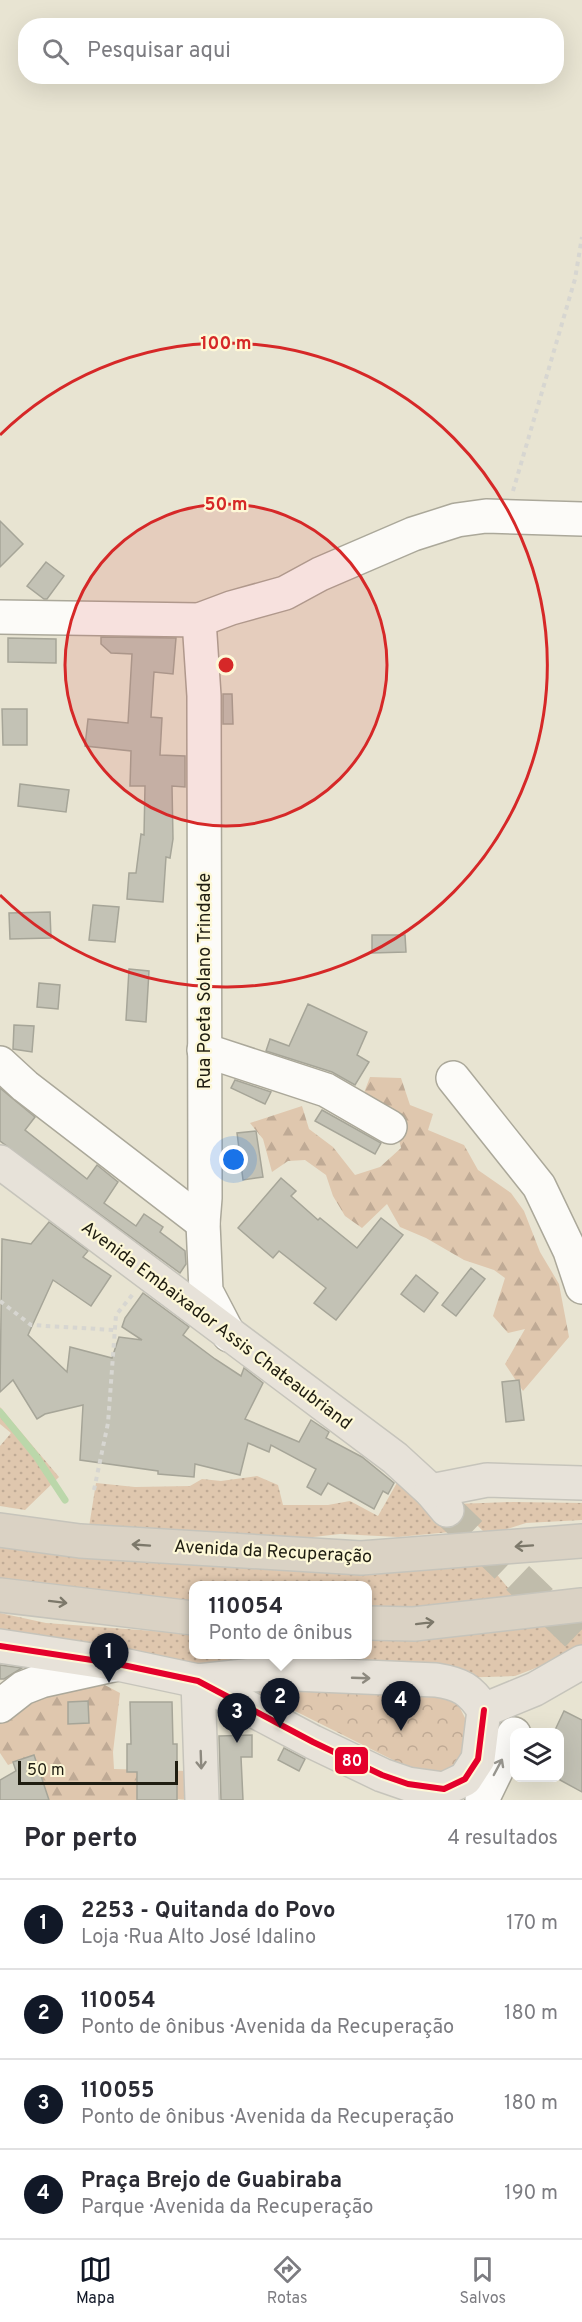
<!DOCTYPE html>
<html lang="pt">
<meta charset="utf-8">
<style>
body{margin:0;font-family:Overpass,sans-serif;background:#f7f7f7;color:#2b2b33}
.controls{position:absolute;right:18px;bottom:18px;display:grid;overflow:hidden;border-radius:12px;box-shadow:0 6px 24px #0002}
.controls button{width:54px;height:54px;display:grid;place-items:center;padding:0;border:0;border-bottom:2px solid #e1e1e2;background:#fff;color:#2b2b33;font:30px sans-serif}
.scale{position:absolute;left:18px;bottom:15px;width:160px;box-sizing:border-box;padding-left:6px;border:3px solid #1f1d11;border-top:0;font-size:16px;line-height:21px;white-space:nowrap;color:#1f1d11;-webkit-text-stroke:4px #fdf8d7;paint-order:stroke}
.you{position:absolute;left:234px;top:1160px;width:21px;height:21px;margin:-15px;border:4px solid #fff;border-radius:50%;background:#1a73e8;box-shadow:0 0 0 9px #1a73e833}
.badge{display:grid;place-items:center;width:39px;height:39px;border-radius:50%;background:#111827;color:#fff;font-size:20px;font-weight:700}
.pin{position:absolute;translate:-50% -50px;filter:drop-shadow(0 2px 3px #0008)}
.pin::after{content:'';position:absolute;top:32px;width:21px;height:18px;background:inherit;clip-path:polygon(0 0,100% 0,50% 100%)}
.popup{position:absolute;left:189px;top:1581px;width:183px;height:78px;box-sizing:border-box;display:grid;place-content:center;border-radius:12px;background:#fff;filter:drop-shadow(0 2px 4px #0005);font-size:20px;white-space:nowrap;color:#7c7c81}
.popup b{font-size:22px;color:#2b2b33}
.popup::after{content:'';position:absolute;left:50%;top:100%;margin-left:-12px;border:12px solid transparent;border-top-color:#fff}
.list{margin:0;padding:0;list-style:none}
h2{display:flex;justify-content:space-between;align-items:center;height:78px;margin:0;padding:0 24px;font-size:26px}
h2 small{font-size:20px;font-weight:400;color:#7c7c81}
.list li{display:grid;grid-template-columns:39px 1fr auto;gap:18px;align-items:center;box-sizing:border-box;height:90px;padding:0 24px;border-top:2px solid #e1e1e2}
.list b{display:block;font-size:22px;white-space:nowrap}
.list p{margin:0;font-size:20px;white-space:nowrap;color:#7c7c81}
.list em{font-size:20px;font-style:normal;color:#7c7c81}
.icon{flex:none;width:33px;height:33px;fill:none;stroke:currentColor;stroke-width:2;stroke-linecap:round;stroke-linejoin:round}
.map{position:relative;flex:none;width:582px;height:1800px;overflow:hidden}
.search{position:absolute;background:#fff;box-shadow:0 6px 24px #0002;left:18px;right:18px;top:18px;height:66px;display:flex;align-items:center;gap:15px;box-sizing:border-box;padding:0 21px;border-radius:24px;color:#7c7c81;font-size:22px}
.sheet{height:438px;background:#fff}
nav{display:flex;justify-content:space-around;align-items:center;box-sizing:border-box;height:84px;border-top:2px solid #e1e1e2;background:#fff;font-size:16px;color:#7c7c81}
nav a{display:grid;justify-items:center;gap:3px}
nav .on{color:#111827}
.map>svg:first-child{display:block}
.grass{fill:url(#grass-dots)}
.forest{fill:url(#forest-firs)}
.park{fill:url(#park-crowns)}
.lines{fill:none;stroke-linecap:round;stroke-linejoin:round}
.stream{stroke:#bbd7aa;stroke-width:7}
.building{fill:#c3c2b5;stroke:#a6a598;stroke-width:1.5}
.major-tunnel{stroke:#c0bcab;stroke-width:33;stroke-dasharray:33 16;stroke-linecap:butt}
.minor-casing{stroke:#aba89a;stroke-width:36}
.major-casing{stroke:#c6c4bb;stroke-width:36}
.highway-casing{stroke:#c6c4bb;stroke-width:36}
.path{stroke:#d7d6d1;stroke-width:4;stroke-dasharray:4.5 4.5;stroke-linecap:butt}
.minor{stroke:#fcfbf8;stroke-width:33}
.major{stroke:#e7e2d9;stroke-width:33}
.highway{stroke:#dad2c4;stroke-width:33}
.bus-1-casing{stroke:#fdf8d7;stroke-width:10}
.bus-1{stroke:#e4002b;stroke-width:6}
.oneway{stroke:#7c786a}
.oneway2{stroke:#8d897f}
.oneway3{stroke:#999790}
.ring{fill:none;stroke:#d62828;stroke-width:3}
.labels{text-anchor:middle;stroke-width:4.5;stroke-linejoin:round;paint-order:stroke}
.street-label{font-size:18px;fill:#1f1d11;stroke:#fdf8d7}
.centre{fill:#d62828;stroke:#fdf8d7;stroke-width:3}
.ring-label{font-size:18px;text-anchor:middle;font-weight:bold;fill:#d62828;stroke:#fdf8d7;stroke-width:4.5;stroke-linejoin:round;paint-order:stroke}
.line-badge{stroke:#fdf8d7;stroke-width:2}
.badge-label{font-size:16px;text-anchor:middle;font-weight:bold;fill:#fff}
</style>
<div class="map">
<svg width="582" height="1800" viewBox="0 0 582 1800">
<defs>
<pattern id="grass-dots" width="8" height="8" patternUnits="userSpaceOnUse" patternTransform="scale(1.5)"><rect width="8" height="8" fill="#dfc7ae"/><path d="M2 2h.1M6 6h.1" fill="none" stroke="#bfaa95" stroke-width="1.8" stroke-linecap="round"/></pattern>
<pattern id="forest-firs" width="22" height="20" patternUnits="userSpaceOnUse" patternTransform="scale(1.5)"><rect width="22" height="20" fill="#dfc7ae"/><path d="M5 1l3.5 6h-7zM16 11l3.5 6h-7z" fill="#bfaa95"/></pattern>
<pattern id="park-crowns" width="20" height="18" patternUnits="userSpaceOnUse" patternTransform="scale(1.5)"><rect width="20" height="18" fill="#dfc7ae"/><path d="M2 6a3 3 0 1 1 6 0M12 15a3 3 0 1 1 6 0" fill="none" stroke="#bfaa95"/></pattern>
</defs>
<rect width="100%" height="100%" fill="#e8e4d2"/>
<!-- grass -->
<g class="grass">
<polygon points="0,1407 59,1477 25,1510 0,1506 0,1446 11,1433 0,1424"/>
<polygon points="402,1474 440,1524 450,1532 398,1537 340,1534 269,1542 89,1527 96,1483 135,1487 190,1486 202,1479 221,1481 257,1476 278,1485 283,1505 328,1505 350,1501 378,1516"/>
<polygon points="513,1502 582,1503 582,1520 526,1523 491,1534 483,1531 456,1504"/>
<polygon points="0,1543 284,1570 489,1565 518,1600 367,1610 367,1586 193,1586 193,1602 0,1582"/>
<polygon points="0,1613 46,1623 193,1634 193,1654 367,1654 367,1637 582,1620 582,1650 515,1676 451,1678 198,1668 0,1643"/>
</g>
<!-- forest -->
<g class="forest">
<polygon points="370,1077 401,1078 410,1105 433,1114 428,1130 464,1145 478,1170 511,1193 524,1211 540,1252 559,1284 569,1337 523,1391 505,1364 525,1329 508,1333 493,1316 505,1278 494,1270 464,1260 426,1238 400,1227 387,1204 362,1228 345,1216 333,1196 326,1175 305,1160 288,1161 272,1172 263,1139 250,1123 302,1106 309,1129 333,1147 355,1175 380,1167 401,1148 393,1117 359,1106"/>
<polygon points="101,1683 120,1693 113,1752 114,1769 186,1771 188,1800 137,1795 137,1800 49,1800 34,1755 8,1765 0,1753 0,1720 26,1698"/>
</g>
<!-- park -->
<polygon class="park" points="247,1687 454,1696 470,1728 467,1754 449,1774 433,1780"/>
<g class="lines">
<!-- stream -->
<polyline class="stream" points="0,1412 36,1456 65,1500"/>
</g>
<!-- building -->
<g class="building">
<polygon points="0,521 23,544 0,567"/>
<polygon points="46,562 64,576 47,599 44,599 27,586"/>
<polygon points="101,637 176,638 173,674 154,672 151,717 162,718 160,755 185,756 185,787 172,786 173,839 170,858 166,857 163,902 127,899 129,873 136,873 141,834 144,835 145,786 130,786 131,751 85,746 88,719 128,723 132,654 111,653 101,644"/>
<polygon points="8,638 56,639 56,663 8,662"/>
<polygon points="223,694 232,694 233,724 223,724"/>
<polygon points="2,709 27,709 27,745 3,745"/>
<polygon points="20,784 69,790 66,812 18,806"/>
<polygon points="93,905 119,907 115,942 89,940"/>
<polygon points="50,912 51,938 10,939 9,913"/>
<polygon points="372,935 405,935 406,952 372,953"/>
<polygon points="129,969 149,971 146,1022 126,1020"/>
<polygon points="39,983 60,985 58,1009 37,1007"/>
<polygon points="308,1004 367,1032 357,1055 369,1062 355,1085 332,1072 266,1051 270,1039 289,1046"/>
<polygon points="14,1025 34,1026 32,1052 13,1049"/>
<polygon points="235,1080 271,1092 265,1104 231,1088"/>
<polygon points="0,1088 35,1117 25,1130 87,1179 97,1165 118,1182 104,1203 136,1226 144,1214 163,1227 160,1232 185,1251 186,1264 180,1273 0,1141"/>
<polygon points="322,1110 381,1143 375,1154 315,1121"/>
<polygon points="256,1131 263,1177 243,1180 237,1133"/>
<polygon points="281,1178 296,1191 291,1196 318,1220 320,1218 357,1248 381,1218 403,1235 336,1320 314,1303 326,1288 279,1251 273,1258 238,1228"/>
<polygon points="49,1222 88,1251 83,1257 111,1276 91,1306 53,1280 28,1335 67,1372 70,1347 112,1358 119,1337 142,1340 122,1327 125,1318 143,1293 189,1327 183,1335 215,1359 241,1376 244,1368 263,1383 245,1419 299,1442 311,1420 329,1432 326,1438 362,1457 394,1483 388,1494 383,1491 374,1509 328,1483 321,1495 307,1487 316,1469 271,1445 269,1452 248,1443 240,1475 195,1464 194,1477 158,1474 158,1471 80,1460 83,1405 45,1414 37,1419 13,1380 0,1392 2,1239 31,1244"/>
<polygon points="471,1268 485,1279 456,1316 442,1305"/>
<polygon points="416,1275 438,1293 424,1312 401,1294"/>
<polygon points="519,1380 524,1420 506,1422 502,1382"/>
<polygon points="0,1665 22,1668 4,1679 0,1679"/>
<polygon points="88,1701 89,1723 68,1724 68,1702"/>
<polygon points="130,1702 172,1702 173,1744 177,1744 177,1800 137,1800 137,1772 127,1772 127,1744 131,1744"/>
<polygon points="564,1711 582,1720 582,1792 560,1780 560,1732 555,1730"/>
<polygon points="252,1735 252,1757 241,1757 243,1800 221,1800 219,1736"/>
<polygon points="284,1748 305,1759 299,1771 278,1760"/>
<polygon points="34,1755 49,1800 0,1800 0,1780 16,1771 13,1762"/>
</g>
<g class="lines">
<!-- major-tunnel -->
<polyline class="major-tunnel" points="447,1510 579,1637"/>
<defs>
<g id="minor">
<polyline points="0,617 199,620 231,608 285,593 320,574 413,534 457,520 486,516 582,519"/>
<polyline points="199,620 204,696 205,1198 203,1223 206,1291 229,1335"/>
<polyline points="204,1050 326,1090 390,1127"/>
<polyline points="0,1063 25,1086 203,1223"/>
<polyline points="453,1078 539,1186 570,1251 582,1287"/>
<polyline points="0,1706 23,1688 41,1681 118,1664"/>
<polyline points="482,1800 514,1734"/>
</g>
<g id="major">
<polyline points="0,1162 395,1458 431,1491 447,1510"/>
<polyline points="431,1491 487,1480 582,1483"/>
<polyline points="0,1646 118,1664 198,1681 313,1742 382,1775 408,1784 444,1789 465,1779 478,1759 484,1710"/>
<path d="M 198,1681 L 271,1673 L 436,1680 C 461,1684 470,1689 484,1710"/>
<polyline points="198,1681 202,1800"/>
<polyline points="484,1710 535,1689 582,1662"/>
</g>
<g id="highway">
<polyline points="0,1530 80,1541 361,1558 582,1541"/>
<polyline points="0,1595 193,1618"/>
<polyline points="367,1623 414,1624 582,1605"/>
</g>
</defs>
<!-- minor casing -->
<use href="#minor" class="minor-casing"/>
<!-- major casing -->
<use href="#major" class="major-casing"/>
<!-- highway casing -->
<use href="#highway" class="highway-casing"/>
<!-- path -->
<g class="path">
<polyline points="513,491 575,279 582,237"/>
<polyline points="0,1301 31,1325 114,1330"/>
<polyline points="94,1490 108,1423 116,1315 133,1294"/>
</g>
<!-- minor -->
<use href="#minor" class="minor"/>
<!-- major -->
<use href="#major" class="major"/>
<!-- highway -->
<use href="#highway" class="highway"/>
<defs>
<polyline id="bus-1" points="0,1646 118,1664 198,1681 313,1742 382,1775 408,1784 444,1789 465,1779 478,1759 484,1710"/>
</defs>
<!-- bus-1 casing -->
<use href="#bus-1" class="bus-1-casing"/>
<!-- bus-1 -->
<use href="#bus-1" class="bus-1"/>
</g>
<!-- one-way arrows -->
<defs><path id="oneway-shaft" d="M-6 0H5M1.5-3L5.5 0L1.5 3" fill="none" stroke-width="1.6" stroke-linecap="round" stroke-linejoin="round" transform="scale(1.5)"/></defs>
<g class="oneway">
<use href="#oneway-shaft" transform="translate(141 1545) rotate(-176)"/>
<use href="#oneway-shaft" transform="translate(524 1546) rotate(176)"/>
<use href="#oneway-shaft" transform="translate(58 1602) rotate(7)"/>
<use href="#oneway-shaft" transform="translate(425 1623) rotate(-7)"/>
</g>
<g class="oneway2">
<use href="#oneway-shaft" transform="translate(361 1678) rotate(2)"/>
<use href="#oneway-shaft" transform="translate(201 1760) rotate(88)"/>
</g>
<use class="oneway3" href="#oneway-shaft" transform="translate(498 1767) rotate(-62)"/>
<!-- distance rings -->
<circle cx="226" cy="665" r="161" fill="#d62828" fill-opacity=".12"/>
<g class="ring">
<circle cx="226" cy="665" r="161"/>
<path d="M0 435A322 322 0 1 1 0 895"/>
</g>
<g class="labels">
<!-- street labels -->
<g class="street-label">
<text transform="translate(204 981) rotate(-90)" y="6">Rua Poeta Solano Trindade</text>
<text transform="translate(217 1325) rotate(37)" y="6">Avenida Embaixador Assis Chateaubriand</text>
<text transform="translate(273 1551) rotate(3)" y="6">Avenida da Recuperação</text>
</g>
</g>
<circle cx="226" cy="665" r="9" class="centre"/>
<g class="ring-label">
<text x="226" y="349">100 m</text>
<text x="226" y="510">50 m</text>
</g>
<rect class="line-badge" x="334" y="1746" width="35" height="29" rx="6" fill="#e4002b"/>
<g class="badge-label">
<text x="352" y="1766">80</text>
</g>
</svg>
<div class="controls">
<button><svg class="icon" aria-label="layers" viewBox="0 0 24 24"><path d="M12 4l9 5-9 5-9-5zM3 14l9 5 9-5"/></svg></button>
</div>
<div class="scale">50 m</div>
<div class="you"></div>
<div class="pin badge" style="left:109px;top:1683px">1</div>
<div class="pin badge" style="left:280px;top:1728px">2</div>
<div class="popup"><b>110054</b>Ponto de ônibus</div>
<div class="pin badge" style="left:237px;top:1743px">3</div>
<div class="pin badge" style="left:401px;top:1731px">4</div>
<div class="search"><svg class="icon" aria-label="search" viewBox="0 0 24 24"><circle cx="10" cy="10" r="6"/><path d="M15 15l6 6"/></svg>Pesquisar aqui</div>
</div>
<section class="sheet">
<h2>Por perto<small>4 resultados</small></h2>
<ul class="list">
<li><span class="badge">1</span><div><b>2253 - Quitanda do Povo</b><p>Loja · Rua Alto José Idalino</p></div><em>170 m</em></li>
<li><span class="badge">2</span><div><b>110054</b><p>Ponto de ônibus · Avenida da Recuperação</p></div><em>180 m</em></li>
<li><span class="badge">3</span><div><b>110055</b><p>Ponto de ônibus · Avenida da Recuperação</p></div><em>180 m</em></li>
<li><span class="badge">4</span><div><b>Praça Brejo de Guabiraba</b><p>Parque · Avenida da Recuperação</p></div><em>190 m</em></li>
</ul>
</section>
<nav>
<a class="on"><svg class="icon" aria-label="map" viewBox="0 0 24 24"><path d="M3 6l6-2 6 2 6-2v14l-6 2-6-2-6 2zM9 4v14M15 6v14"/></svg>Mapa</a>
<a><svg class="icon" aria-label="directions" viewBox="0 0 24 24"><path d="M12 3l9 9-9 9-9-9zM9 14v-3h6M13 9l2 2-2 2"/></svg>Rotas</a>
<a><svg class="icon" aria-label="saved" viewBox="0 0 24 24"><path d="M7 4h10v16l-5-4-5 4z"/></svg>Salvos</a>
</nav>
